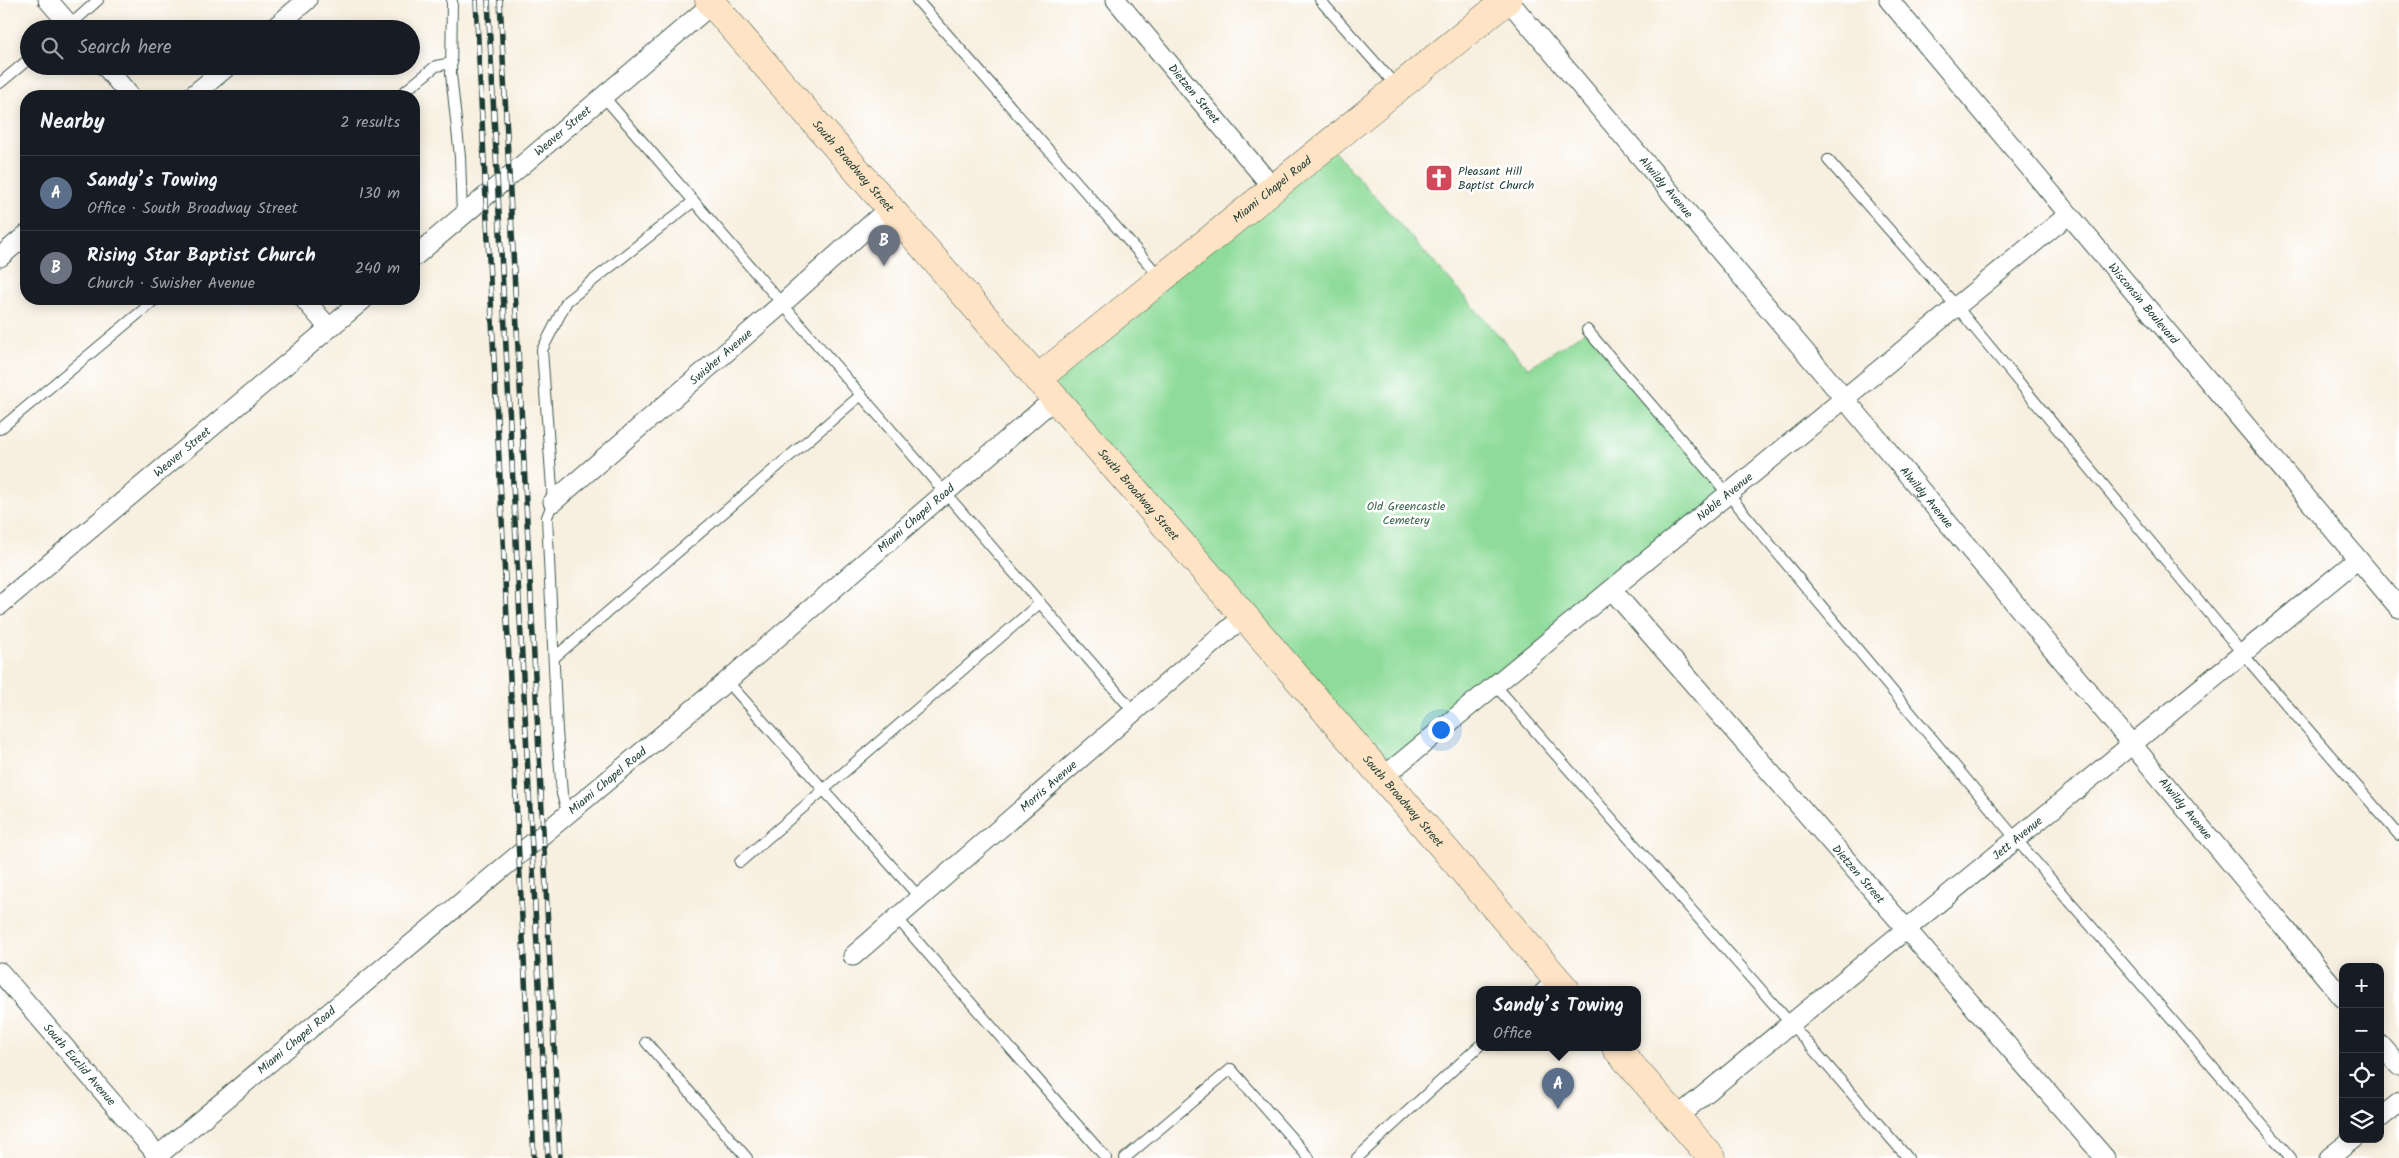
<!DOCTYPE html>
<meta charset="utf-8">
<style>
body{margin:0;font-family:Kalam,sans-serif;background:#242831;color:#f1f3f6}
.controls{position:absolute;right:15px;bottom:15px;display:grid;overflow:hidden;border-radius:10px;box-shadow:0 2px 12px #0003}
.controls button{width:45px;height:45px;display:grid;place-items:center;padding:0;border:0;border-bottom:1px solid #363941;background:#171b24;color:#f1f3f6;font:25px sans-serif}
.you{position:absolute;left:1440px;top:729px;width:18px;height:18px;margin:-12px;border:4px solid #fff;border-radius:50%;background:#1a73e8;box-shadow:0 0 0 8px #1a73e833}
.badge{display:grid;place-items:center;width:32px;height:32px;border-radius:50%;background:#b45309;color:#fff;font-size:16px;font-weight:700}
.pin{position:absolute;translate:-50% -41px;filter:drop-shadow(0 1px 2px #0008)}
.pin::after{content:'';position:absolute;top:26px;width:18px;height:15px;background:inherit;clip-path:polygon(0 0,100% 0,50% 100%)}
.popup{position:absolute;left:1476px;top:986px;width:165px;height:65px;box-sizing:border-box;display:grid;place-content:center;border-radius:10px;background:#171b24;filter:drop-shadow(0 1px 4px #0005);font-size:16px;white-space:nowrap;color:#9ea1a6}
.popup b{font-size:19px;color:#f1f3f6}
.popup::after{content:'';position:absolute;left:50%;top:100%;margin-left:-10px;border:10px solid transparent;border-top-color:#171b24}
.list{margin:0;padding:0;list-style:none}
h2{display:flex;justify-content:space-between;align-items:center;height:65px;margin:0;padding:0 20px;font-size:21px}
h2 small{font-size:16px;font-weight:400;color:#9ea1a6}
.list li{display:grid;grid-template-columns:32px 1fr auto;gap:15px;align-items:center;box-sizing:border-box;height:75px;padding:0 20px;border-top:1px solid #363941}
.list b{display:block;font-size:19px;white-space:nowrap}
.list p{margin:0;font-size:16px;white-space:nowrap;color:#9ea1a6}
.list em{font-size:16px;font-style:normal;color:#9ea1a6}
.icon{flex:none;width:28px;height:28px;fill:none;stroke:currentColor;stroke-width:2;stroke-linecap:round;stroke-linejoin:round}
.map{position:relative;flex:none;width:2399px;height:1158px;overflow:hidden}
.search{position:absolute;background:#171b24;box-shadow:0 2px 12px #0003;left:20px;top:20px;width:400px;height:55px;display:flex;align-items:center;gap:12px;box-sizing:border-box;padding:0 18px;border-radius:28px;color:#9ea1a6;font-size:19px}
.panel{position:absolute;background:#171b24;box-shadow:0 2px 12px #0003;left:20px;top:90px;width:400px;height:215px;border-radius:20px}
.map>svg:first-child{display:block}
.green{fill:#8fdc9a;stroke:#578c67}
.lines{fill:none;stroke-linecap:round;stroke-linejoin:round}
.lane-casing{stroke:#3f584e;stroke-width:12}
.street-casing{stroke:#3f584e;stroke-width:21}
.secondary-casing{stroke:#3f584e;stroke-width:29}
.lane{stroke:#fff;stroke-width:10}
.street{stroke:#fff;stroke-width:19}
.secondary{stroke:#fee4c5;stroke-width:28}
.rail-casing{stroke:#1f3d34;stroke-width:5.5}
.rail{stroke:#fff;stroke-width:4;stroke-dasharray:11;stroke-linecap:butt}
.labels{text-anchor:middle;stroke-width:5;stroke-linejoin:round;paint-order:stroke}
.street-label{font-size:12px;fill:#1f3d34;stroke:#fff}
.poi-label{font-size:12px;fill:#1f3d34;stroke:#fff;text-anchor:start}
.park-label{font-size:12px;fill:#3b654e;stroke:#fff}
</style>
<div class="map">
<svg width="2399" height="1158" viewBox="0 0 2399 1158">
<rect width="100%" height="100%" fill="#fff"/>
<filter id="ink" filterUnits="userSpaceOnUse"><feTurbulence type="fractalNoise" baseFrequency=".02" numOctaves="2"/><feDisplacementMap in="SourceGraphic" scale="10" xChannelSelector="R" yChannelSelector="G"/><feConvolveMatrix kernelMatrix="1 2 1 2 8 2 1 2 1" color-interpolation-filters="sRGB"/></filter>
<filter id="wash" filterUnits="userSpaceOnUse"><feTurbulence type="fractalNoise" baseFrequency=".0096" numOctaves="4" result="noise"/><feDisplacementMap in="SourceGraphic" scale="20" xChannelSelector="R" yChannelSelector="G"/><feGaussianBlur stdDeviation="1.12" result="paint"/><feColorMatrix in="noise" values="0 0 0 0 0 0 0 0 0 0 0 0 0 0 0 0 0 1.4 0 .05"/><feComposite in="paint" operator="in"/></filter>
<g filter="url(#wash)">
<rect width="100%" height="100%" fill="#f7efdf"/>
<!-- green -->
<polygon class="green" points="1328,144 1528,368 1587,330 1728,494 1383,777 1037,379"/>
</g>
<g filter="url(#ink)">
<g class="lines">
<defs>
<g id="lane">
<polyline points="452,0 451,74 460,157 462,216"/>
<polyline points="917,0 1160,277"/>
<polyline points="1320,0 1398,88"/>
<polyline points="67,28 98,0"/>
<polyline points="0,83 29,59"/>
<polyline points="399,96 436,66 452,63"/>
<polyline points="604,97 1134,712"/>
<polyline points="1828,160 1957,307 2242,653 2399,835"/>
<polyline points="1587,330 1728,494 2016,839 2291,1158"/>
<polyline points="0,429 156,299"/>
<polyline points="555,657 861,395"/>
<polyline points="727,681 920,898"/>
<polyline points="1495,685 1908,1158"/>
<polyline points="568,815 562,794 557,731 547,517 553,502 542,350 567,301 694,201"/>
<polyline points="740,862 1040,603"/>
<polyline points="897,918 1106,1158"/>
<polyline points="1540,990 1554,977"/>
<polyline points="646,1042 747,1158"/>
<polyline points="1125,1158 1231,1069 1309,1158"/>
<polyline points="1357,1158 1479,1046"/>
</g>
<g id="street">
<polyline points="48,0 73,29"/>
<path id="s1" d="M 1116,0 L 1273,188"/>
<path id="s2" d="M 1508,0 L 1844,398 L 2343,998"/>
<path id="s3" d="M 1889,0 L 2399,608"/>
<polyline points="273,29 307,0"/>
<polyline points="105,66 130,96"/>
<polyline points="192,96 228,66"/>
<polyline points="0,257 26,235"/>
<path id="s4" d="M 414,257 L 712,4"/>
<polyline points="304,299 329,328"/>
<path id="s5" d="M 553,502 L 782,304 L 889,208"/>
<path id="s6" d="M 1612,590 L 2105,1158"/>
<path id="s7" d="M 0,605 L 364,299"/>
<path id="s8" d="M 1383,777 L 2068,215"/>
<path id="s9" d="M 853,956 L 1244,616"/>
<path id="s10" d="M 0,972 L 160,1158"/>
<polyline points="2380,1044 2399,1066"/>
<path id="s11" d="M 1677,1117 L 2358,559"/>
<polyline points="2380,1118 2399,1103"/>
<path id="s12" d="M 155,1158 L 727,681 L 1054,399"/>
<polyline points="2329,1158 2353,1139"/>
</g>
<g id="secondary">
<path id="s13" d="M 709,0 L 1244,616 L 1566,990"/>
<path id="s14" d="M 1037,379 L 1507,0"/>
<polyline points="1616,1048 1712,1158"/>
</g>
</defs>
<!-- lane casing -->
<use href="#lane" class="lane-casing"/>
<!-- street casing -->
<use href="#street" class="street-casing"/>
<!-- secondary casing -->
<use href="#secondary" class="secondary-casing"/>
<!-- lane -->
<use href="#lane" class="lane"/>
<!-- street -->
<use href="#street" class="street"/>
<!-- secondary -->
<use href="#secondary" class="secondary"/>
<defs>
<g id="rail">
<polyline points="476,0 534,1158"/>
<polyline points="488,0 548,1158"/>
<polyline points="500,0 560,1158"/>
</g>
</defs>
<!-- rail casing -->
<use href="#rail" class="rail-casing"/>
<!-- rail -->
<use href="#rail" class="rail"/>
</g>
</g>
<!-- icons -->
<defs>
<symbol id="church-square" viewBox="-11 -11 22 22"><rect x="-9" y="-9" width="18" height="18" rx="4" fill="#d1495b" stroke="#fff"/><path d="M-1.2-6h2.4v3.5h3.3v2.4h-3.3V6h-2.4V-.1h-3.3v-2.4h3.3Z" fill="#fff"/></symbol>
</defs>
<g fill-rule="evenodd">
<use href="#church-square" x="1423" y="162" width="32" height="32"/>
</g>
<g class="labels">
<!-- street labels -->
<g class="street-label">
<text dy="4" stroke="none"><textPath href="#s1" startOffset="122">Dietzen Street</textPath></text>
<text dy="4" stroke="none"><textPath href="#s4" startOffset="195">Weaver Street</textPath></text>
<text dy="4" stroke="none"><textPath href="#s13" startOffset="220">South Broadway Street</textPath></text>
<text dy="4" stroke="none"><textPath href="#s2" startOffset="245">Alwildy Avenue</textPath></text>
<text dy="4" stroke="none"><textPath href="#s14" startOffset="302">Miami Chapel Road</textPath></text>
<text dy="4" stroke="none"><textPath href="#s3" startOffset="396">Wisconsin Boulevard</textPath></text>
<text dy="4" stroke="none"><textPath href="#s5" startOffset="222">Swisher Avenue</textPath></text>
<text dy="4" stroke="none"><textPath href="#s7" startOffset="238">Weaver Street</textPath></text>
<text dy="4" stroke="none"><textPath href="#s13" startOffset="655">South Broadway Street</textPath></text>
<text dy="4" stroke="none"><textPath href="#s8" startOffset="442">Noble Avenue</textPath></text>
<text dy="4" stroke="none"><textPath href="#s2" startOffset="650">Alwildy Avenue</textPath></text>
<text dy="4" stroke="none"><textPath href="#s12" startOffset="994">Miami Chapel Road</textPath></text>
<text dy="4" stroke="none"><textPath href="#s12" startOffset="589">Miami Chapel Road</textPath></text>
<text dy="4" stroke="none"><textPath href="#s9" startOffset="259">Morris Avenue</textPath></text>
<text dy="4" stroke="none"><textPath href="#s13" startOffset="1060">South Broadway Street</textPath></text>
<text dy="4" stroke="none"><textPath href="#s2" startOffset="1055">Alwildy Avenue</textPath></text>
<text dy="4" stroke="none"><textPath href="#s11" startOffset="440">Jett Avenue</textPath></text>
<text dy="4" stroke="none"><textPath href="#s6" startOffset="376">Dietzen Street</textPath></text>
<text dy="4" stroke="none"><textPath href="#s12" startOffset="184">Miami Chapel Road</textPath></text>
<text dy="4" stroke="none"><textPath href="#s10" startOffset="122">South Euclid Avenue</textPath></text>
</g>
<!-- poi labels -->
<g class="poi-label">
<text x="1458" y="175">Pleasant Hill<tspan x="1458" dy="14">Baptist Church</tspan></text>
</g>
<!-- park labels -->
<g class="park-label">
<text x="1406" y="510">Old Greencastle<tspan x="1406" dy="14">Cemetery</tspan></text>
</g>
</g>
</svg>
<div class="controls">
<button>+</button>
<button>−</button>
<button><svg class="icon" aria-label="locate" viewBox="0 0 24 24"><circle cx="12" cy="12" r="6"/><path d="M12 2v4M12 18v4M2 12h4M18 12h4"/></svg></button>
<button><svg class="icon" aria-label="layers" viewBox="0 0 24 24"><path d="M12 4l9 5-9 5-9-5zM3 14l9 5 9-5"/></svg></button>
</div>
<div class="you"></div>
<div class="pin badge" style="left:1558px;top:1109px;background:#5c6f8a">A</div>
<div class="popup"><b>Sandy’s Towing</b>Office</div>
<div class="pin badge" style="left:884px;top:266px;background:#6b7280">B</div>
<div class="search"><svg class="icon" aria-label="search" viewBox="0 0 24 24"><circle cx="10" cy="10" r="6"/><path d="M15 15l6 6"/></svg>Search here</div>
<section class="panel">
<h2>Nearby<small>2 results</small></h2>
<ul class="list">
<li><span class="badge" style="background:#5c6f8a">A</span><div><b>Sandy’s Towing</b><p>Office · South Broadway Street</p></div><em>130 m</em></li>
<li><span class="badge" style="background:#6b7280">B</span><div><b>Rising Star Baptist Church</b><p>Church · Swisher Avenue</p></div><em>240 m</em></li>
</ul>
</section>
</div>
